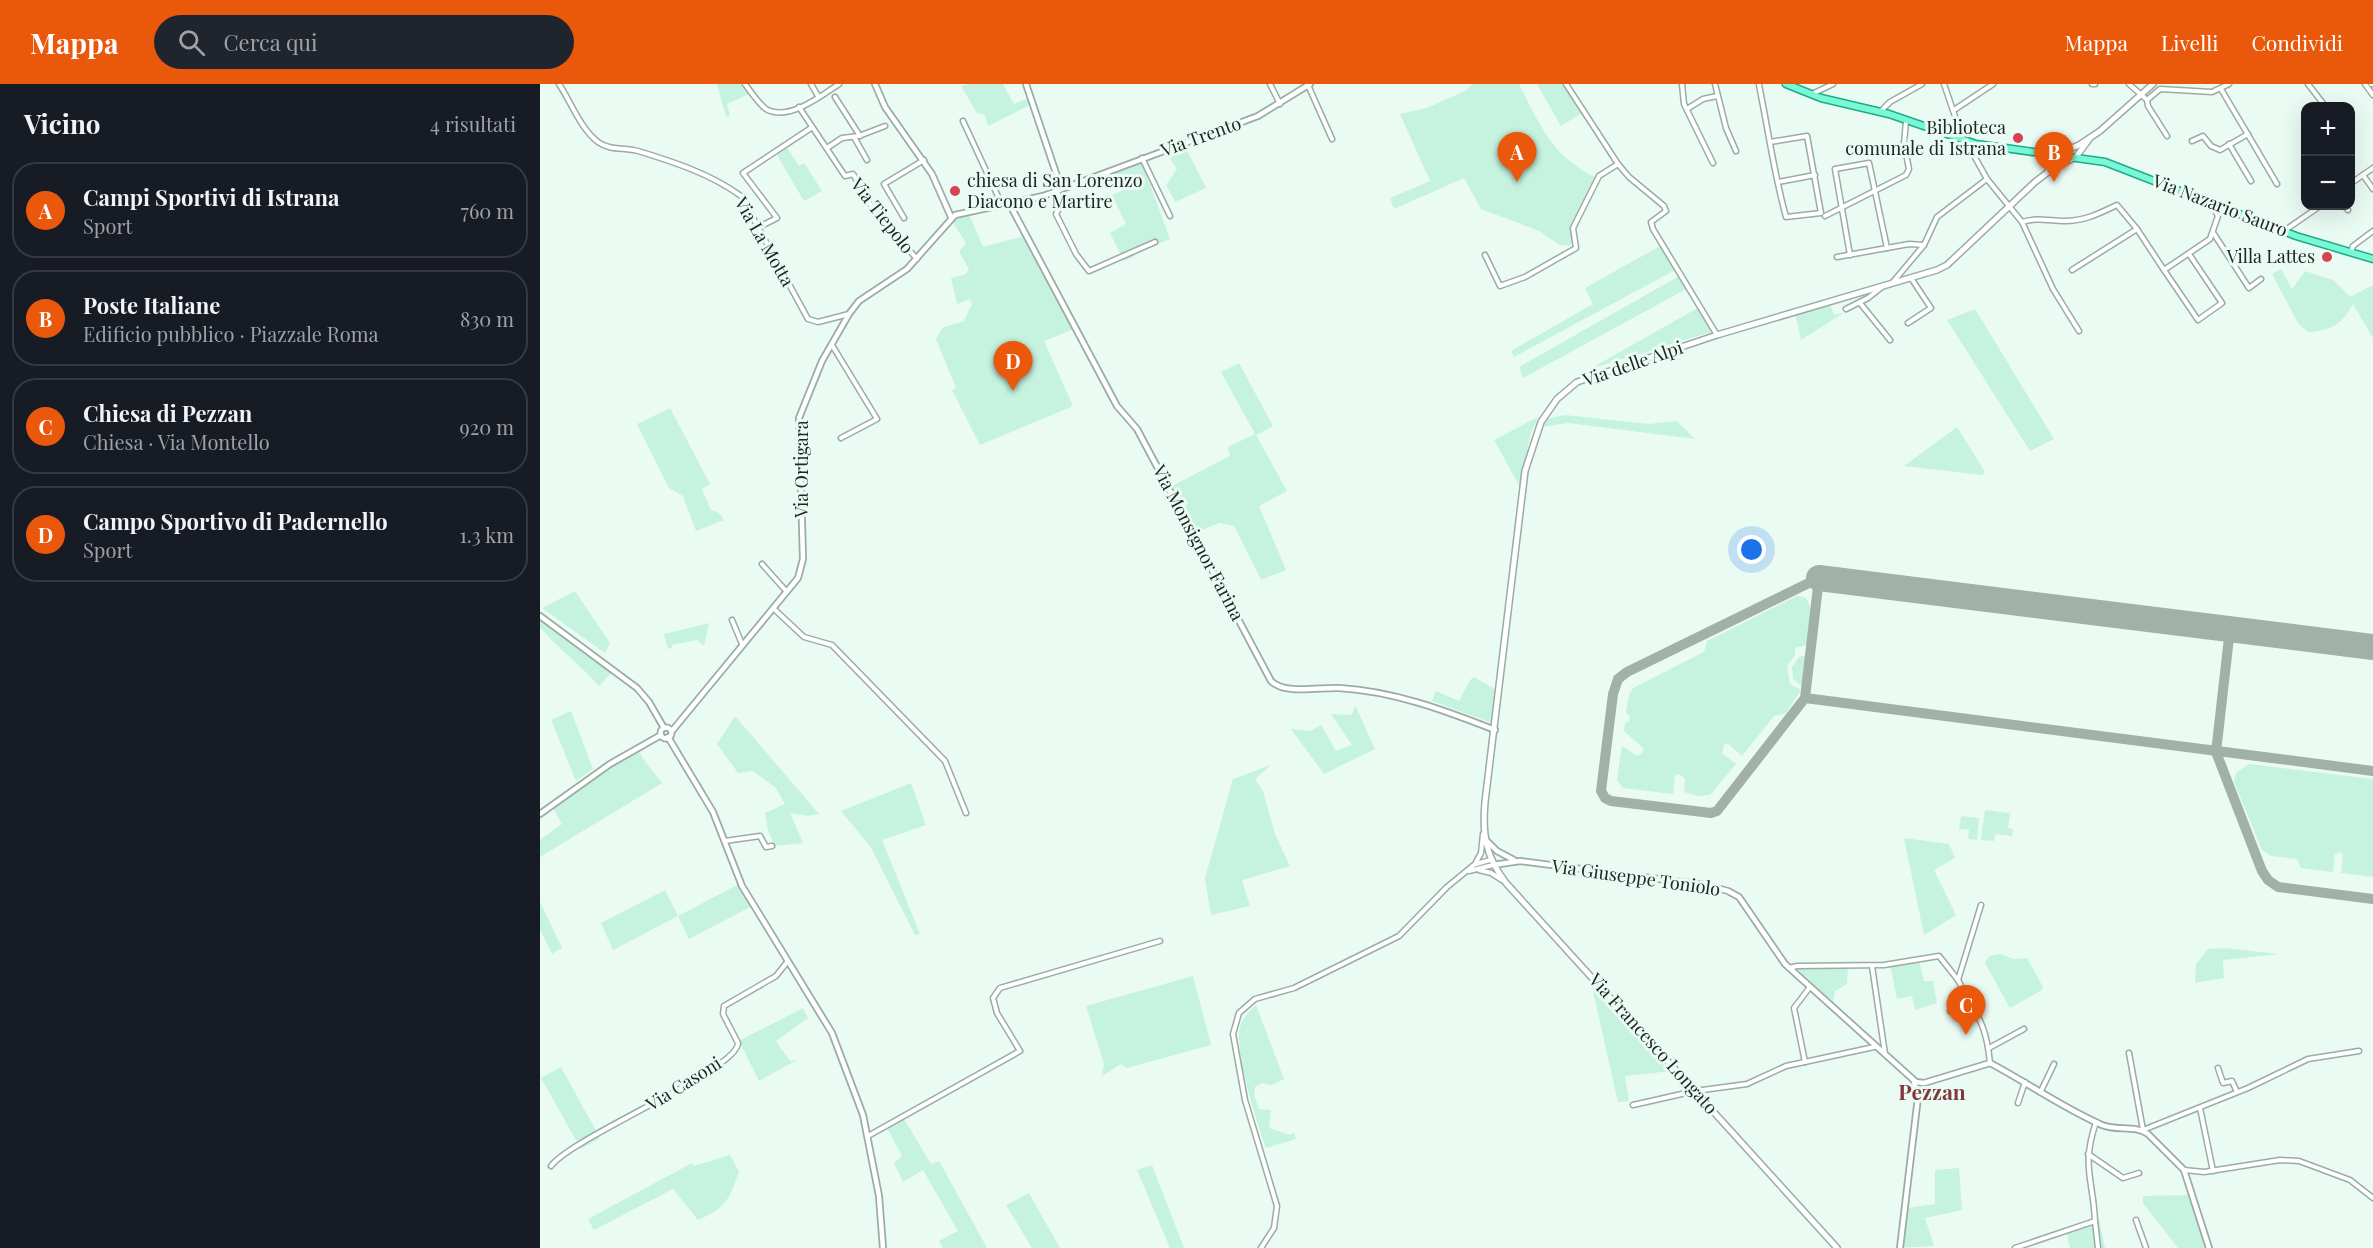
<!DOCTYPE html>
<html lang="it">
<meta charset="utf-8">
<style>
body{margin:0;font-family:"Playfair Display",serif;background:#20242c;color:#f1f3f6}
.controls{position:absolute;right:18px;top:18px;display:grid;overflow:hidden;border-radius:12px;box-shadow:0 6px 24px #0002}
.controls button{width:54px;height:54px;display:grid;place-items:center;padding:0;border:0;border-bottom:2px solid #363941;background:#171b24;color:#f1f3f6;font:30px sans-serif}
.you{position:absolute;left:1212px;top:466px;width:21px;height:21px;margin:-15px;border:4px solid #fff;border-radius:50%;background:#1a73e8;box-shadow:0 0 0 9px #1a73e833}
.badge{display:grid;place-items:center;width:39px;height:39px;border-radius:50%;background:#ea580c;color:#fff;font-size:20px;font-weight:700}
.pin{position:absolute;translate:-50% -50px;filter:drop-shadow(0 2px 3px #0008)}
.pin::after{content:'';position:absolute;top:32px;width:21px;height:18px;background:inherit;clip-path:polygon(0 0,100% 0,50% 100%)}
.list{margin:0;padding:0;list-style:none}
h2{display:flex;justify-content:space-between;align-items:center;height:78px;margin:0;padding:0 24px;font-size:26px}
h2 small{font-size:20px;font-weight:400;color:#9ea1a6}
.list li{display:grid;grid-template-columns:39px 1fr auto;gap:18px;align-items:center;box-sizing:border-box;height:96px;margin:0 12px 12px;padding:0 12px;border:2px solid #363941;border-radius:24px}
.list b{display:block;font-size:22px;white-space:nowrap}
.list p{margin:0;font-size:20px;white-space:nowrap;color:#9ea1a6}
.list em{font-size:20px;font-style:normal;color:#9ea1a6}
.icon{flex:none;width:33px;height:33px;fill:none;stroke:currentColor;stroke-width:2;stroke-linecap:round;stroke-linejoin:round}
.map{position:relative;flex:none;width:1833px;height:1164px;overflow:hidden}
header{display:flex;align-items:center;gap:36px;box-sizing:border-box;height:84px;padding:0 30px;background:#ea580c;color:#fff}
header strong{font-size:28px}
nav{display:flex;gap:33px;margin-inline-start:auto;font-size:21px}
.search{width:420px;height:54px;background:#20242c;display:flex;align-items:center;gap:15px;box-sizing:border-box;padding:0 21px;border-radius:33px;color:#9ea1a6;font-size:22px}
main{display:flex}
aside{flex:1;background:#171b24}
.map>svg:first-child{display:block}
.green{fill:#c6f2e0}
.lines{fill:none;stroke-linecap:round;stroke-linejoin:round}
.taxiway{stroke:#a2b0aa;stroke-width:10}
.runway{stroke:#a2b0aa;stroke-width:26}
.minor-casing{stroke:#9baca5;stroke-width:7}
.tertiary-casing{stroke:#9baca5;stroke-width:8}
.secondary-casing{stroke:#9baca5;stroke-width:8}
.primary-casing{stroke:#1fab87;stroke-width:9}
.minor{stroke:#fff;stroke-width:4}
.tertiary{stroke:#fff;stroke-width:4.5}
.secondary{stroke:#fff;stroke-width:5}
.primary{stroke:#79f8d7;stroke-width:6}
.poi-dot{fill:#d34352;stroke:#eafbf4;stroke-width:2}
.labels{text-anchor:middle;stroke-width:6;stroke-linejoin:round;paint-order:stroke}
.poi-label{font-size:18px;fill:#202623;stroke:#eafbf4;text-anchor:end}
.street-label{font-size:18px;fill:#202623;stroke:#eafbf4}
.quarter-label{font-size:21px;font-weight:bold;fill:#82393d;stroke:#eafbf4}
</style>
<header>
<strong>Mappa</strong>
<div class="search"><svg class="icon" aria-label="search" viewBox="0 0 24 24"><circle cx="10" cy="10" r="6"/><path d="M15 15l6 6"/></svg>Cerca qui</div>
<nav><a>Mappa</a><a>Livelli</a><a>Condividi</a></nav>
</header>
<main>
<aside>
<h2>Vicino<small>4 risultati</small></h2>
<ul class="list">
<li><span class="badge">A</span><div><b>Campi Sportivi di Istrana</b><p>Sport</p></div><em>760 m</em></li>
<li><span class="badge">B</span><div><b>Poste Italiane</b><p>Edificio pubblico · Piazzale Roma</p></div><em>830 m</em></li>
<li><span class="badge">C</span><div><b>Chiesa di Pezzan</b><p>Chiesa · Via Montello</p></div><em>920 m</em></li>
<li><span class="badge">D</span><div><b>Campo Sportivo di Padernello</b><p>Sport</p></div><em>1.3 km</em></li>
</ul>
</aside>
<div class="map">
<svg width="1833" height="1164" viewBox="0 0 1833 1164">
<rect width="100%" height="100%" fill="#eafbf4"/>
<!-- green -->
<g class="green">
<polygon points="177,0 202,0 209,10 187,20 190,32 186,33"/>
<polygon points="430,0 463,0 474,20 488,14 490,21 448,42 445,31 437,29 421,2"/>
<path d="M 932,0 L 979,0 C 1003,47 1011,70 1058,95 L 1030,162 L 1020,161 L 999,147 L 941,125 L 924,94 L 854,125 L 850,114 L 890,97 L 860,30 L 887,24 L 927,6 Z"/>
<polygon points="997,0 1025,0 1042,29 1021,42"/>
<polygon points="644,60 666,104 635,118 626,101 637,85 625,67"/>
<polygon points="247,64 259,82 264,79 282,107 264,117 237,71"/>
<polygon points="601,76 630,155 595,170 595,172 584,177 570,149 586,140 572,111 582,107 572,87"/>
<polygon points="429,130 443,163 484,152 534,245 504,257 533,322 440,361 412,306 416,304 396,255 402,244 424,237 432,220 430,215 417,220 411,194 426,190 429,185 419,168 426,159 412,137"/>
<polygon points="1122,161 1137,185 974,273 971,267 1053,220 1045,204"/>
<path d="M 1741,185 L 1752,205 L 1765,187 L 1793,196 L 1810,213 L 1833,201 L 1833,254 L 1813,220 C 1802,240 1791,247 1768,248 L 1758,239 L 1732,190 Z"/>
<polygon points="1141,191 1150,203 983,294 979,283"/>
<polygon points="1290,220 1294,231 1305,228 1261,256 1255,229"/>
<polygon points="1161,222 1174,247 1050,285"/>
<polygon points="1435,225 1514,355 1490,367 1407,236"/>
<polygon points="699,279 733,342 716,351 747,407 719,422 746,486 721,496 694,442 679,439 655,449 630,403 690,372 688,363 715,350 681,288"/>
<polygon points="130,324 170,400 162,405 171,426 179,429 184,436 156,447 143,412 129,404 97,340"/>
<polygon points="1025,331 1109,340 1137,337 1155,355 1028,339 1001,343 1005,335"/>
<polygon points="998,333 990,351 981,405 954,356"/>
<polygon points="1417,343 1445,388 1442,391 1364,382"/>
<polygon points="35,507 70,559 65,569 2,524"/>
<polygon points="1257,512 1266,514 1271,525 1267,561 1255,564 1255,571 1247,582 1250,600 1261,606 1246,629 1234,632 1202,672 1188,660 1184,661 1182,669 1196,680 1170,711 1158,712 1144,708 1145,694 1139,690 1135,692 1133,710 1083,704 1077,696 1082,662 1097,672 1103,668 1103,664 1084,647 1085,639 1089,637 1090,633 1086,628 1089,611 1093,604 1164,568 1167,557"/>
<path d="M 0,531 L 75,585 L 59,602 C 40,580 18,565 0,543 Z"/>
<polygon points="169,539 164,562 157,556 132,561 132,564 128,565 124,550"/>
<polygon points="1266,571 1262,602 1253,595 1252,583 1259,573"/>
<polygon points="934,593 956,606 952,639 892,617 896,607 919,617 930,596"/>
<polygon points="815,621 835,665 784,690 751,645 770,647 781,641 796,667 812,661 791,630 812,631"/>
<polygon points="31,627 53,685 36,697 11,636"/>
<polygon points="195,632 279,730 269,732 250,729 263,759 235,762 228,747 225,729 245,720 236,704 213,687 198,689 177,660"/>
<polygon points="98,663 103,675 122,699 0,773 0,756 22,740 12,722"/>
<polygon points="1709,680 1833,695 1833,793 1801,789 1803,771 1800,768 1795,770 1793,788 1761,784 1757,775 1731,772 1722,766 1694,698 1696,689"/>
<polygon points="731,681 715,695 723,707 735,750 750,782 702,796 710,822 671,831 665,794 693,695"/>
<polygon points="371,699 386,741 342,756 380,850 375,851 330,762 301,727"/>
<polygon points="1445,726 1470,729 1468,744 1473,745 1472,752 1455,750 1454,757 1441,756"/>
<polygon points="1421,732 1439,734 1437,756 1428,755 1429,746 1419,745"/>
<polygon points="1364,754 1409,760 1415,774 1394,786 1416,831 1384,851"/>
<polygon points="199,800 212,822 149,855 138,832 73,866 61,839 125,806 138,832"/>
<polygon points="0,818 22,864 12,870 0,845"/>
<polygon points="1685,864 1740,870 1683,876 1684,894 1655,899 1656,880 1668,865"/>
<polygon points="1460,870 1473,875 1487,874 1503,903 1502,906 1470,924 1445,879 1449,872"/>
<polygon points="1379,876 1384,897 1393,897 1397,919 1375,926 1372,912 1357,915 1350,879"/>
<polygon points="1254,882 1308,882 1307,900 1295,907 1293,918"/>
<polygon points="653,892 671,961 587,984 581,980 562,992 564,980 546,922"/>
<polygon points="1050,894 1132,987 1085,992 1089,1017 1078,1018"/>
<path d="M 716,921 L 744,995 L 731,1001 L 722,999 L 715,1003 L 714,1011 L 719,1025 L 731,1026 L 729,1044 L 750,1051 L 754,1048 L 756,1055 L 726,1064 C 717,1038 692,964 701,940 C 704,932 710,927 716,921 Z"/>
<polygon points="263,924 268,934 236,957 250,977 257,976 219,997 199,957"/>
<polygon points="21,983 60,1054 41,1065 1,994"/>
<polygon points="363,1033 391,1080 399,1077 447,1164 403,1164 399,1157 418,1147 383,1086 363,1098 354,1079 362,1072 346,1042"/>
<path d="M 190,1071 L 199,1088 C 188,1117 187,1123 158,1136 L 133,1105 L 54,1146 L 48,1135 L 152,1079 L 154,1082 Z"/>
<polygon points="612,1081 615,1089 644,1164 630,1164 597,1086"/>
<polygon points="1419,1084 1422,1126 1385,1134 1394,1162 1360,1164 1368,1124 1395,1120 1395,1086"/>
<polygon points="489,1109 520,1164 492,1164 466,1121"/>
<polygon points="1651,1111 1667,1164 1638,1164 1603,1119 1603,1112"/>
<polygon points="1559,1135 1565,1164 1530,1164 1526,1147"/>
</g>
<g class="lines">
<!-- taxiway -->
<g class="taxiway">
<polyline points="1279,494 1265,614 1833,687"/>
<polyline points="1690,545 1676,668 1722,787 1728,796 1738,803 1833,815"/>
<polyline points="1265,614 1177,727 1171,729 1071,717 1065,714 1061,707 1073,610 1078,595 1087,588 1279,494"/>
</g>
<!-- runway -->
<polyline class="runway" points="1279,494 1833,563"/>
<defs>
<g id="minor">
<path d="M 19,0 C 31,18 40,44 58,58 C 70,67 85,63 98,67 C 134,78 171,90 201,112 L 268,235 L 278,238 L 309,230"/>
<path d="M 205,0 C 211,8 218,19 226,25 C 248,38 281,12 299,0"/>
<polyline points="271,0 278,12"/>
<polyline points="730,0 740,20"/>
<polyline points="1026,0 1078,80 1089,93 1124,122 1126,127 1111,138 1113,145 1177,251"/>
<polyline points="1142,0 1144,20 1173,79"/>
<polyline points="1175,0 1186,44 1196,67"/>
<path d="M 1219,0 L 1219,1 C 1228,45 1234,90 1246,133 L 1281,129 L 1267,52 L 1230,58"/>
<polyline points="1404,0 1423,56"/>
<polyline points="1552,0 1555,0"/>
<polyline points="1589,0 1607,16 1620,5 1672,8 1689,0"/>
<polyline points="1768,0 1785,22"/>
<polyline points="1825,0 1833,11"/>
<polyline points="1831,0 1833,0"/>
<polyline points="768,1 792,55"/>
<polyline points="1681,5 1737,100"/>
<polyline points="1272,10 1293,0"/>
<polyline points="295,13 320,52"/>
<polyline points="1607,16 1608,22 1627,52"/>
<polyline points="259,23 305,92 313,90 333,125 377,175"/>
<polyline points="1147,25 1163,15 1177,12"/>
<polyline points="1414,26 1453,0"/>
<polyline points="1341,27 1350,18 1382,0"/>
<polyline points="423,37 462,121"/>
<polyline points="314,53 327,76"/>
<polyline points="1652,57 1663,52 1671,62 1680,66 1708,50"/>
<polyline points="1430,59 1432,68 1447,95 1482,138 1513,205 1539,247"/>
<polyline points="1689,60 1711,97"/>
<polyline points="287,64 302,54 319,52 345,42"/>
<polyline points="602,74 630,132"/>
<polyline points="1823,91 1833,105"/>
<polyline points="1238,98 1275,91"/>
<polyline points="1810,100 1833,84"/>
<polyline points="517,106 521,121 516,130 536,170 549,187 615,158"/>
<polyline points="1804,122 1808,126"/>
<polyline points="1285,132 1366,91 1369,85 1364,60 1366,37"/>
<polyline points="364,134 344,100 384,76"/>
<path d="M 1482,138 C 1497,133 1510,137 1525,137 C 1545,137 1560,129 1577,121 L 1597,145 L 1624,186 L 1670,155 L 1678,132 L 1672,121"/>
<polyline points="219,143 237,134 203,89 271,44"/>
<polyline points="1744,147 1780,122"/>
<polyline points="1674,150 1709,204 1721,195"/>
<polyline points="1811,168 1813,162 1833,147"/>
<polyline points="945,171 960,202 985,193 1036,164 1033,144 1059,92 1078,80"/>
<polyline points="1310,171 1295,85 1329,79 1347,164"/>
<polyline points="1297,173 1369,160 1384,161"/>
<polyline points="1532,186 1597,145"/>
<polyline points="1624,186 1658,236 1682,219 1649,170"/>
<polyline points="1353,198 1384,161 1397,133 1447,95"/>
<polyline points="1320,219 1350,256"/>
<polyline points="1306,225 1328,214 1342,203"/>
<polyline points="1368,239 1391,224 1371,194"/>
<polyline points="292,261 337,335 301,354"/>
<polyline points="222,480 247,508"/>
<polyline points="234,525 264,553 292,561 405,677 426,729"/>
<polyline points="192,536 202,560"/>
<polyline points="185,757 220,752 226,763 232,762"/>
<polyline points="936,780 950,776"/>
<polyline points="939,786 951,789 962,796"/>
<polyline points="929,787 953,781"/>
<path d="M 1441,821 L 1418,896 C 1436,931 1446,937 1450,979"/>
<polyline points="1332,882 1345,970"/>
<polyline points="1249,884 1257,882 1344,881 1399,872 1418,896"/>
<polyline points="1410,927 1434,924"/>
<polyline points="1449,964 1484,945"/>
<polyline points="1589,969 1603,1046 1708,1004 1768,975 1819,967"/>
<polyline points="1265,978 1254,924 1270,903"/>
<polyline points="1678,984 1683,999 1692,997 1697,1008"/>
<polyline points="1501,1007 1514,980"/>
<polyline points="1478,1019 1485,998"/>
<polyline points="1093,1021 1155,1007 1207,1000 1246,982 1334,963"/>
<polyline points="1660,1024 1673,1087"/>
<polyline points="328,1052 480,967 457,929 453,914 460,904 620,857"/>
<polyline points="1548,1070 1583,1094 1599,1089"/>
<path d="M 11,1082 C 32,1053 198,986 198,959 L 183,930 L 184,922 L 236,892 L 248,877"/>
<polyline points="1644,1086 1664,1088 1740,1076 1759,1077 1810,1096 1833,1114"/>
<polyline points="1596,1136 1606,1164"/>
<polyline points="1555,1137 1558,1164"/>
<polyline points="721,1164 734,1144 737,1122 705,1016 693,950 699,929 715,915 754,904 859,852 907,803 935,780 941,769 943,750"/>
<path d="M 1475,1164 L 1555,1137 C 1553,1094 1541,1083 1556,1038"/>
</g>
<g id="tertiary">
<polyline points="335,0 345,23 392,90 411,133"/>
<polyline points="486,0 521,104"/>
<path d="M 469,119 L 577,322 L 597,345 L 731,597 C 745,611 780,603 799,604 C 853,607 904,626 955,646"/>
<polyline points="0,532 97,604 109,618 124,644"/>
<circle cx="126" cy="649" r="5.5"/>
<polyline points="132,647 258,494 263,475 259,334 282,277 309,230 319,217 367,185 415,131 503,112 718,32 770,0"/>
<polyline points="128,653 173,728 202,802 292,949 323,1031 339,1112 343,1164"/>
<polyline points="0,730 70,680 121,651"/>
<polyline points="947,757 957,767 974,776"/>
<path d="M 953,781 L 980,777 L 1165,801 L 1188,807 L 1199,813 L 1245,880 L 1376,998 L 1384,999 L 1450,979 C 1488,999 1523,1024 1562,1041 C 1576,1047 1596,1041 1608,1050 L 1644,1086 L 1669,1164"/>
<polyline points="1360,1164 1378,1013 1374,998"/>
</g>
<g id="secondary">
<polyline points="1517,70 1539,61 1560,47 1613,0"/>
<polyline points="1508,87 1517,70"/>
<path d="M 1297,1164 L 966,799 C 946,773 942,751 945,718 L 985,387 L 1001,338 L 1017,315 L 1037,298 L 1177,251 L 1397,186 L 1407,181 L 1495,98 L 1516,82 L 1536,73 L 1550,54"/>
</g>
<polyline id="primary" points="1246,0 1281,14 1349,30 1436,60 1565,78 1756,152 1833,175"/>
</defs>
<!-- minor casing -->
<use href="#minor" class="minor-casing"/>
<!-- tertiary casing -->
<use href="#tertiary" class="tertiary-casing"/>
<!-- secondary casing -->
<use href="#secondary" class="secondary-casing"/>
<!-- primary casing -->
<use href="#primary" class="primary-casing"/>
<!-- minor -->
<use href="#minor" class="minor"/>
<!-- tertiary -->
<use href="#tertiary" class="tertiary"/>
<!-- secondary -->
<use href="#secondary" class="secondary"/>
<!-- primary -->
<use href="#primary" class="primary"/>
</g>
<!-- markers -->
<g class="poi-dot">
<circle cx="1478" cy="54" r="6"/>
<circle cx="415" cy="107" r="6"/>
<circle cx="1787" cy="173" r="6"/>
</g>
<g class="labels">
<!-- poi labels -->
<g class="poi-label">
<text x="1466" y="50">Biblioteca<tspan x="1466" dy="21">comunale di Istrana</tspan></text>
<text x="427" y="103" text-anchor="start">chiesa di San Lorenzo<tspan x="427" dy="21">Diacono e Martire</tspan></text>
<text x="1775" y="179">Villa Lattes</text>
</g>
<!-- street labels -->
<g class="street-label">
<text transform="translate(661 53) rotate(-20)" y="6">Via Trento</text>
<text transform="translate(1680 122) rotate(21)" y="6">Via Nazario Sauro</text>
<text transform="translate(342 132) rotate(52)" y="6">Via Tiepolo</text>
<text transform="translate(224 158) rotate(60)" y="6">Via La Motta</text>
<text transform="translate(1093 280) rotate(-19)" y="6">Via delle Alpi</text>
<text transform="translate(262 385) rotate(-90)" y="6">Via Ortigara</text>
<text transform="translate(658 459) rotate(62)" y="6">Via Monsignor Farina</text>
<text transform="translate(1096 794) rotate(8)" y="6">Via Giuseppe Toniolo</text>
<text transform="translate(1113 960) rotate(48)" y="6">Via Francesco Longato</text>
<text transform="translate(144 1000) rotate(-32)" y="6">Via Casoni</text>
</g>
<!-- quarter labels -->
<g class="quarter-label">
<text x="1392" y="1016">Pezzan</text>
</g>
</g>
</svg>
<div class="controls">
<button>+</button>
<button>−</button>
</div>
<div class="you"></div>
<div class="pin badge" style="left:977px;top:98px">A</div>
<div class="pin badge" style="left:1514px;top:98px">B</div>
<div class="pin badge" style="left:1426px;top:951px">C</div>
<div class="pin badge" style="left:473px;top:307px">D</div>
</div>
</main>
